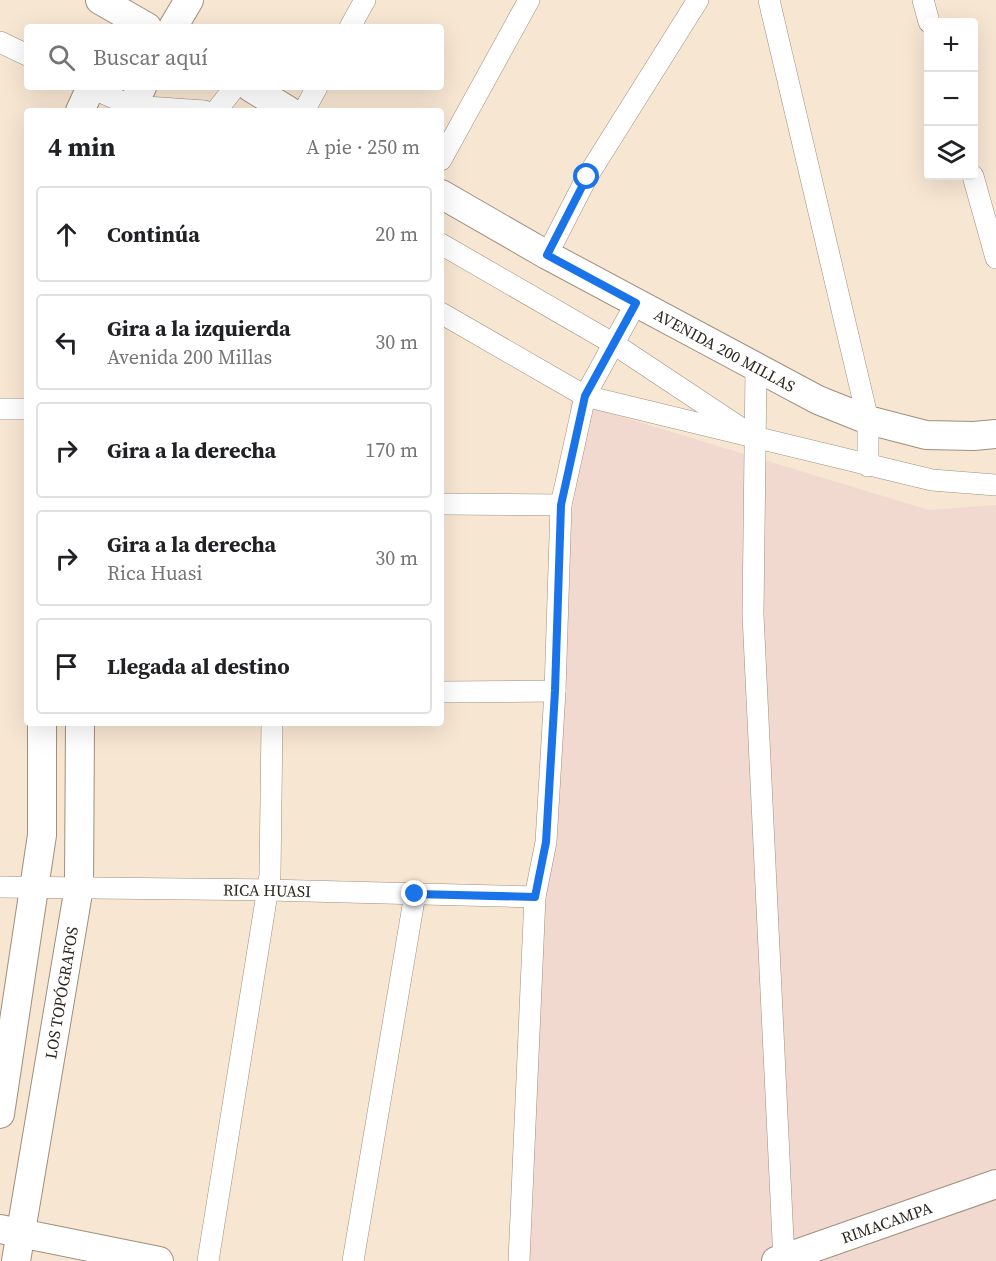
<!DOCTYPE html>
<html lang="es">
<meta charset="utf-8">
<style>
body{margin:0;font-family:"Source Serif 4",serif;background:#f6f6f6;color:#202124}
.controls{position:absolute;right:18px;top:18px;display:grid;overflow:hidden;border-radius:6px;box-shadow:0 6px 24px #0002}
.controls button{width:54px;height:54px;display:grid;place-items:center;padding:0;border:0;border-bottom:2px solid #e0e0e0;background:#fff;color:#202124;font:30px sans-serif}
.stop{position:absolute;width:18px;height:18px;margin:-14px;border:4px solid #1a73e8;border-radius:50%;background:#fff}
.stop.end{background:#1a73e8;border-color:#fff;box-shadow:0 2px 6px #0008}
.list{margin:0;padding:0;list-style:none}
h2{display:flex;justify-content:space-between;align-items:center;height:78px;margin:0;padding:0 24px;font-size:26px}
h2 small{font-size:20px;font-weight:400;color:#757577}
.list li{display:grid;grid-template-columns:39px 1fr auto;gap:18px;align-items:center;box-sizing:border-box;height:96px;margin:0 12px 12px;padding:0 12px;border:2px solid #e0e0e0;border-radius:6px}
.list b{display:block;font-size:22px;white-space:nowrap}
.list p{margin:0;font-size:20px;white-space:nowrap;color:#757577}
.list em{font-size:20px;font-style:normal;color:#757577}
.icon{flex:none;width:33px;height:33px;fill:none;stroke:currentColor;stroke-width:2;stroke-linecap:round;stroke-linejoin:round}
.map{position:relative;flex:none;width:996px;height:1261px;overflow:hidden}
.search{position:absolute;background:#fff;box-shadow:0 6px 24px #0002;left:24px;top:24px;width:420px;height:66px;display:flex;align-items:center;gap:15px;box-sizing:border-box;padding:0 21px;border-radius:6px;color:#757577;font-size:22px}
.panel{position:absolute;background:#fff;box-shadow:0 6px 24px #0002;left:24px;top:108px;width:420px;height:618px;border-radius:6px}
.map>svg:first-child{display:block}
.industrial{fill:#f2d9d0}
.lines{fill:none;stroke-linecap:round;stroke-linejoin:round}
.street-casing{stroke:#9f8f7d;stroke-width:22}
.secondary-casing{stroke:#9f8f7d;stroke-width:30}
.street{stroke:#fff;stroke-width:21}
.secondary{stroke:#fff;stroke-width:28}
.route{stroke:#1a73e8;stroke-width:8}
.labels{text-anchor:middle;stroke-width:6;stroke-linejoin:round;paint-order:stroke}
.street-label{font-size:16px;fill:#2d271f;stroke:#fff4e9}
</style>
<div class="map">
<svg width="996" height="1261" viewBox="0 0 996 1261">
<rect width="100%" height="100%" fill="#f7e6d2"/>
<!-- industrial -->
<polygon class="industrial" points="570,401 929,510 996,505 996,1261 524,1261 543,904 570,507"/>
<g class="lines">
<defs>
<g id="street">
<polyline points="769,0 868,420 868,466"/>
<polyline points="923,0 929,22"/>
<polyline points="350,27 365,0"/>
<polyline points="0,42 27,55"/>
<polyline points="89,87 132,106 139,111"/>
<polyline points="132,106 204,111"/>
<polyline points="216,111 235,87"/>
<polyline points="304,111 317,87"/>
<polyline points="441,160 529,0"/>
<polyline points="973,176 996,258"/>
<polyline points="441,244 614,344 742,429"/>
<polyline points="547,255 587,177 698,0"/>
<polyline points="441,313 585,396 932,480 996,485"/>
<polyline points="756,369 753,615 784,1261"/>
<polyline points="0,409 27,409"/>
<polyline points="441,504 561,505"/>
<polyline points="441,692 555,691"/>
<path id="s1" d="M 0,887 L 268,890 L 535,897"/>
<polyline points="208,1261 270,875 272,723"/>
<polyline points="353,1261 415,894"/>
<polyline points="519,1261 535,897 546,842 555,691 561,505 585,396 636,303"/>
</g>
<g id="secondary">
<polyline points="100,0 147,27"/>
<polyline points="173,27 189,0"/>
<polyline points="250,87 289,111"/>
<polyline points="80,111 91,87"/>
<polyline points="129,111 142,87"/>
<path id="s2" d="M 441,194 L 547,255 L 818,400 L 868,420 L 926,435 L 974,436 L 996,434"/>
<polyline points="0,1114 42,835 42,723"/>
<polyline points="0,1229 159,1261"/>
<path id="s3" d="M 16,1261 L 79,887 L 80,723"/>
<path id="s4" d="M 776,1261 L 996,1184"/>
</g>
</defs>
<!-- street casing -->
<use href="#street" class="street-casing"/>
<!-- secondary casing -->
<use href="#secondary" class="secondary-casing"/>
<!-- street -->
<use href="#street" class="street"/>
<!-- secondary -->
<use href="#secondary" class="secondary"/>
</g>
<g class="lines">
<!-- route -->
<polyline class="route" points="415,894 535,897 546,842 555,691 561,505 585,396 636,303 547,255 587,177"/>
</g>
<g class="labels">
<!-- street labels -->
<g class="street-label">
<text dy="6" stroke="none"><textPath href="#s2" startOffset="324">AVENIDA 200 MILLAS</textPath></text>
<text dy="6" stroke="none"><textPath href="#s1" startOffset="267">RICA HUASI</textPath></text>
<text dy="6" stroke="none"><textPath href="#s3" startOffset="272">LOS TOPÓGRAFOS</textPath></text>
<text dy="6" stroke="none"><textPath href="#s4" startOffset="117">RIMACAMPA</textPath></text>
</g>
</g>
</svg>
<div class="controls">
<button>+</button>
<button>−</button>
<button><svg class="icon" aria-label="layers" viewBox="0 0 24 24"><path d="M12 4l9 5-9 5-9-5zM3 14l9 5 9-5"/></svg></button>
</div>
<div class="stop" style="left:587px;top:177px"></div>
<div class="stop end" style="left:415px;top:894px"></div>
<div class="search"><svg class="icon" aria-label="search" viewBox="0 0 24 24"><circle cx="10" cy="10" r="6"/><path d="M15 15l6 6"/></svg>Buscar aquí</div>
<section class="panel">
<h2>4 min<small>A pie · 250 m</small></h2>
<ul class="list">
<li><svg class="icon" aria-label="ahead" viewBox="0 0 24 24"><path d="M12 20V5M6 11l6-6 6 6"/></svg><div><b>Continúa</b></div><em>20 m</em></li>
<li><svg class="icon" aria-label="left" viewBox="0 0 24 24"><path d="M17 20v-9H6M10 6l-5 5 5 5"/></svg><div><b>Gira a la izquierda</b><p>Avenida 200 Millas</p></div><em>30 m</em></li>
<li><svg class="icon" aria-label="right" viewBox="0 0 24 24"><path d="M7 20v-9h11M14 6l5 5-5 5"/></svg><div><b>Gira a la derecha</b></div><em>170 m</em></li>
<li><svg class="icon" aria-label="right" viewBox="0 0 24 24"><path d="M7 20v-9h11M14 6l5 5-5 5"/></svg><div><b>Gira a la derecha</b><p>Rica Huasi</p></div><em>30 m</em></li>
<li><svg class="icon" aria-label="arrive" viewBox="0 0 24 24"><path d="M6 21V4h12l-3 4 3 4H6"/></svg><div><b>Llegada al destino</b></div></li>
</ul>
</section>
</div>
